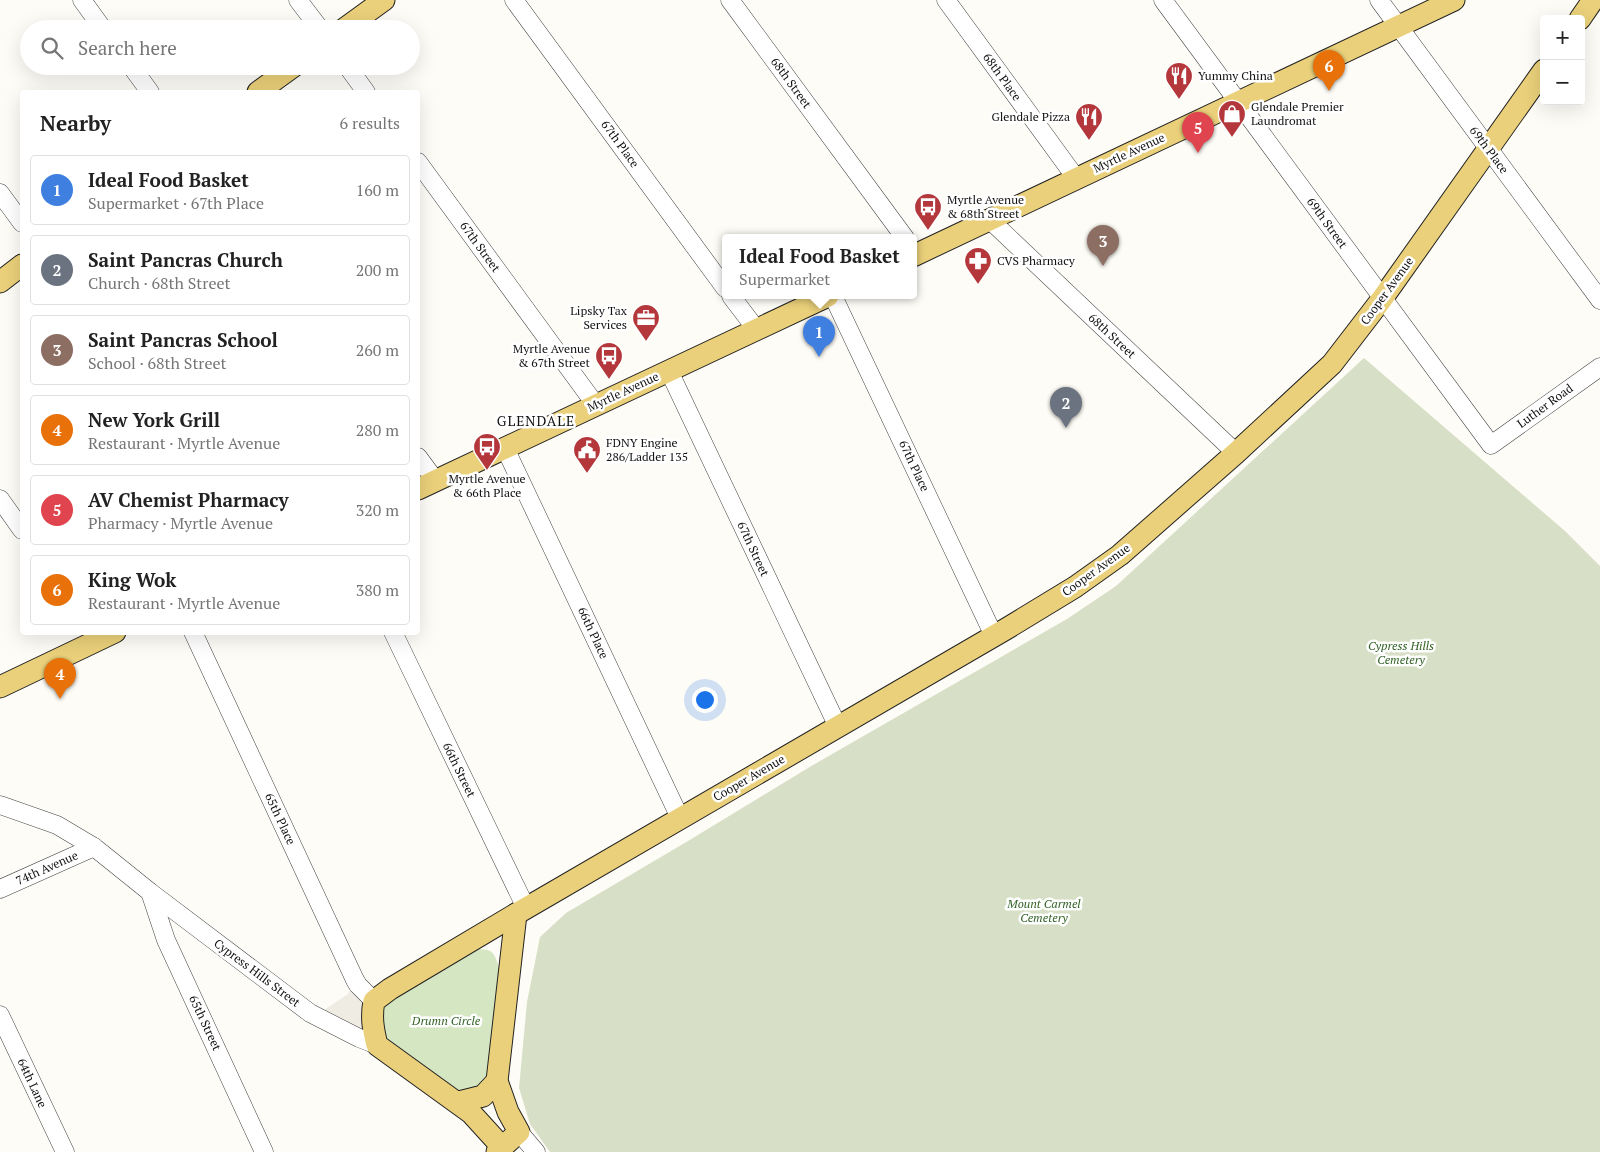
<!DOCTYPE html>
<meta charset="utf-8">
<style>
body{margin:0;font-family:"PT Serif",serif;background:#f6f6f6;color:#222}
.controls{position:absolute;right:15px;top:15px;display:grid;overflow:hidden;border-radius:5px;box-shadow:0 5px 20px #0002}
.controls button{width:45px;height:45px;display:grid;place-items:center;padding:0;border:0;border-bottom:1px solid #e0e0e0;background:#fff;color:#222;font:25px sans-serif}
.you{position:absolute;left:704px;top:699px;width:18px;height:18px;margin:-12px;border:4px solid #fff;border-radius:50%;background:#1a73e8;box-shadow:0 0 0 8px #1a73e833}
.badge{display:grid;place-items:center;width:32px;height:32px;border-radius:50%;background:#0f766e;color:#fff;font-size:16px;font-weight:700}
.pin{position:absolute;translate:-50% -41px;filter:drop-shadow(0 1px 2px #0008)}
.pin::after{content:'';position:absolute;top:26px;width:18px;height:15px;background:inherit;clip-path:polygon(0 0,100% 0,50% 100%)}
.popup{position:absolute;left:722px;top:234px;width:195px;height:65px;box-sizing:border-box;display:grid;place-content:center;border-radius:5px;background:#fff;filter:drop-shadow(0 1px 4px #0005);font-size:16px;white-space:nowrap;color:#767676}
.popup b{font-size:19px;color:#222}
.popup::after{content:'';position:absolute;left:50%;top:100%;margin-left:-10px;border:10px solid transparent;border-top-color:#fff}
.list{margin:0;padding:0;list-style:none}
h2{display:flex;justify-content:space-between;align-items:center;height:65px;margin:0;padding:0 20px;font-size:21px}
h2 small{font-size:16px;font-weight:400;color:#767676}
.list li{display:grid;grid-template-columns:32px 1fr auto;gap:15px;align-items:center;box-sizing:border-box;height:70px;margin:0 10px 10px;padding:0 10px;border:1px solid #e0e0e0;border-radius:5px}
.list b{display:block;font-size:19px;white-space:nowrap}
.list p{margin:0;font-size:16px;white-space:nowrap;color:#767676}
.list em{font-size:16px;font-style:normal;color:#767676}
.icon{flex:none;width:28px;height:28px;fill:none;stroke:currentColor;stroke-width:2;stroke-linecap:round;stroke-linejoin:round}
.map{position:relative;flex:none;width:1600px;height:1152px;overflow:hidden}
.search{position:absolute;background:#fff;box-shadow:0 5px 20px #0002;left:20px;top:20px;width:400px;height:55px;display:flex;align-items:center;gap:12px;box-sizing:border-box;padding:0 18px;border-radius:28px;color:#767676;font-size:19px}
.panel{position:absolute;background:#fff;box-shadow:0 5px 20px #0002;left:20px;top:90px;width:400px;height:545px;border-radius:5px}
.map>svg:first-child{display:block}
.green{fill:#d4e6c2}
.cemetery{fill:#d7e0c7}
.plaza{fill:#efece4}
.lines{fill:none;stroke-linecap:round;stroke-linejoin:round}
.minor-casing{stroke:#444;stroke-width:19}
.major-casing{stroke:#222;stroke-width:23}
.minor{stroke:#fff;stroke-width:18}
.major{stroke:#ead07a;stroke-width:21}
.labels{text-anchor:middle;stroke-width:5;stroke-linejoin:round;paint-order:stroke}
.poi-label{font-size:12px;fill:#111;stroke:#fff;text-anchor:start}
.street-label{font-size:12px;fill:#111;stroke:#fff}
.park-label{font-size:12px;font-style:italic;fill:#336327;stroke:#fff}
.neighbourhood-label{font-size:14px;letter-spacing:1px;fill:#111;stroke:#fff}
</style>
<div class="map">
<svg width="1600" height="1152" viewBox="0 0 1600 1152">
<rect width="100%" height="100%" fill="#fefcf6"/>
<!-- green -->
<path class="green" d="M 468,949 C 491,950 493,946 500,971 L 489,1075 L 486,1083 L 469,1093 L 458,1091 L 381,1034 L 382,1006 Z"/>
<!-- cemetery -->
<polygon class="cemetery" points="1364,358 1565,531 1600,566 1600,1152 550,1152 530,1124 519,1088 527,1002 540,937 566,913 688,841 813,765 1067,619 1116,586"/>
<!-- plaza -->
<polygon class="plaza" points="349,991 365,1004 362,1020 364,1032 324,1010 348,994"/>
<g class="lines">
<defs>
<g id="minor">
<polyline points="82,0 103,29"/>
<polyline points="298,0 320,29"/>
<polyline points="514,0 725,288"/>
<polyline points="730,0 905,238"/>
<polyline points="946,0 1076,178"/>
<polyline points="1163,0 1491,445 1600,367"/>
<polyline points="1379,0 1600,300"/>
<polyline points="131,66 150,92"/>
<polyline points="347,66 366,92"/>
<polyline points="418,162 595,404"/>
<polyline points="0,193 22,223"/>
<polyline points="989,219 1236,453"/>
<polyline points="731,296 756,329"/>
<polyline points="833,296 994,636"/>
<polyline points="669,371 838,727"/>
<polyline points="505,448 680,818"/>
<polyline points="418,457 435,480"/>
<polyline points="0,499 22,530"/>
<polyline points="193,632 355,980 358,985 374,1001"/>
<polyline points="393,632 526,908"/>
<polyline points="0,805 57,825 94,847 150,892 310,1013 359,1038 377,1045"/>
<polyline points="0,889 94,847"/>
<polyline points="150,892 166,940 264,1152"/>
<polyline points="0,1015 65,1152"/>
<polyline points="519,1132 536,1152"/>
</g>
<g id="major">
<polyline points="1580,19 1593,0"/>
<polyline points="344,29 384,0"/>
<polyline points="258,92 294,66"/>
<polyline points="913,256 1454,0"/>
<polyline points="0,282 22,265"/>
<polyline points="418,489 828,296"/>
<polyline points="0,687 115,632"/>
<polyline points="459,1102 483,1096 497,1081"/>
<path d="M 502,1147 L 471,1113 L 377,1045 C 373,1029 371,1017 374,1001 L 390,989 L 516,914 L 1006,629 L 1075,587 L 1120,555 L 1236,453 L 1332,364 L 1382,299 L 1544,70"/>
<polyline points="497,1152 519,1132 508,1112 497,1081 516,914"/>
</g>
</defs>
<!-- minor casing -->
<use href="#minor" class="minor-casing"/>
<!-- major casing -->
<use href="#major" class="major-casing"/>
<!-- minor -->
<use href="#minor" class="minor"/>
<!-- major -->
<use href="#major" class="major"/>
</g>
<!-- icons -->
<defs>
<symbol id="restaurant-pin" viewBox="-11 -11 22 30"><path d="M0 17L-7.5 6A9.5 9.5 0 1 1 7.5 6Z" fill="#b3373b" stroke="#fff"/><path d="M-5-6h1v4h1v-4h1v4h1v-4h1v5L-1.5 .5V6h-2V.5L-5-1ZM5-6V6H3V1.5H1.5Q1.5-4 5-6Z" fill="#fff"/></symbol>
<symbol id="shop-pin" viewBox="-11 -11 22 30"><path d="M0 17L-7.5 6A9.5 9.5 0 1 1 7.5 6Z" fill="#b3373b" stroke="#fff"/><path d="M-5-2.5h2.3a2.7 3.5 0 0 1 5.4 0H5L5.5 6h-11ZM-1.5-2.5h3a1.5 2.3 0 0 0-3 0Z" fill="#fff"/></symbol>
<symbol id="bus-pin" viewBox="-11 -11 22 30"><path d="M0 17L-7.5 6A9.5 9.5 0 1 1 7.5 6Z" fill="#b3373b" stroke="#fff"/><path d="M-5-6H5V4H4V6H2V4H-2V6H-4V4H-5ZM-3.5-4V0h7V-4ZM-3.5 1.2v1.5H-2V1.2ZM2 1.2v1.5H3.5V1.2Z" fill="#fff"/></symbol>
<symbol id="pharmacy-pin" viewBox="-11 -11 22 30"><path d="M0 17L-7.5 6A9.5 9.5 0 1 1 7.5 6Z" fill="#b3373b" stroke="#fff"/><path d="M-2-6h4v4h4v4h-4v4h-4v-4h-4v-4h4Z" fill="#fff"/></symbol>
<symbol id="office-pin" viewBox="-11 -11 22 30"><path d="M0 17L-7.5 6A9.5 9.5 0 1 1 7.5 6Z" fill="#b3373b" stroke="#fff"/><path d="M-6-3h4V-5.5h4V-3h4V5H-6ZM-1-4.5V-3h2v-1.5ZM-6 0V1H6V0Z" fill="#fff"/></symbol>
<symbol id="civic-pin" viewBox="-11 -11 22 30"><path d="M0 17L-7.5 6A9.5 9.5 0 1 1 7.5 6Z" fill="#b3373b" stroke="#fff"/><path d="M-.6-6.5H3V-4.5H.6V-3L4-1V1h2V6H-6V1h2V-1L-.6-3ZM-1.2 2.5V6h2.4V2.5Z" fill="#fff"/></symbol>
</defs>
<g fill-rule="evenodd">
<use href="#restaurant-pin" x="1163" y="60" width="32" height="43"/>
<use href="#shop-pin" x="1216" y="98" width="32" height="43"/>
<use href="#restaurant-pin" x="1073" y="101" width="32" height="43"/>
<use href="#bus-pin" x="912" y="191" width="32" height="43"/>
<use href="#pharmacy-pin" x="962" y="245" width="32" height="43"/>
<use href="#office-pin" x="630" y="302" width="32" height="43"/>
<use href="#bus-pin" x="593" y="340" width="32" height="43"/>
<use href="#bus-pin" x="471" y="431" width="32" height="43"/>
<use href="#civic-pin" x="571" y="434" width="32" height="43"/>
</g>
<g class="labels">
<!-- poi labels -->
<g class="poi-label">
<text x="1198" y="80">Yummy China</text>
<text x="1251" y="111">Glendale Premier<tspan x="1251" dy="14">Laundromat</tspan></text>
<text x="1070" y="121" text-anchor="end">Glendale Pizza</text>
<text x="947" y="204">Myrtle Avenue<tspan x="947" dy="14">&amp; 68th Street</tspan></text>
<text x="997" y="265">CVS Pharmacy</text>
<text x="627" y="315" text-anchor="end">Lipsky Tax<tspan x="627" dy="14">Services</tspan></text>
<text x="590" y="353" text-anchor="end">Myrtle Avenue<tspan x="590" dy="14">&amp; 67th Street</tspan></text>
<text x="606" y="447">FDNY Engine<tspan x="606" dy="14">286/Ladder 135</tspan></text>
<text x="487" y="483" text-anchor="middle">Myrtle Avenue<tspan x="487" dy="14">&amp; 66th Place</tspan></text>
</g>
<!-- street labels -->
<g class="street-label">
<text transform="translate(1002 77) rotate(54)" y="4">68th Place</text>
<text transform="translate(791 83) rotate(54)" y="4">68th Street</text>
<text transform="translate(620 144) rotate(54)" y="4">67th Place</text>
<text transform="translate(1489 150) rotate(53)" y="4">69th Place</text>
<text transform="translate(1129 153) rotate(-25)" y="4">Myrtle Avenue</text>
<text transform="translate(1327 223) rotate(54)" y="4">69th Street</text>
<text transform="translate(480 247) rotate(54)" y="4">67th Street</text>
<text transform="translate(1387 291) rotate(-54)" y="4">Cooper Avenue</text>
<text transform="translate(1112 336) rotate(43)" y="4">68th Street</text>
<text transform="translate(623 392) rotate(-25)" y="4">Myrtle Avenue</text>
<text transform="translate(1545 406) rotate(-36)" y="4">Luther Road</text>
<text transform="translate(914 466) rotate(65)" y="4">67th Place</text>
<text transform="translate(753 549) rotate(65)" y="4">67th Street</text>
<text transform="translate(1096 570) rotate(-36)" y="4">Cooper Avenue</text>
<text transform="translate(593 633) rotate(65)" y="4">66th Place</text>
<text transform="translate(459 770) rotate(64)" y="4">66th Street</text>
<text transform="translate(749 778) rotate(-30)" y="4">Cooper Avenue</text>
<text transform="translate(280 819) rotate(65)" y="4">65th Place</text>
<text transform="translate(47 868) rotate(-24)" y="4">74th Avenue</text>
<text transform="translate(257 973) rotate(37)" y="4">Cypress Hills Street</text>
<text transform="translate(205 1023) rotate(65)" y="4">65th Street</text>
<text transform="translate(32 1083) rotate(65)" y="4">64th Lane</text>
</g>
<!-- park labels -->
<g class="park-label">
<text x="1401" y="650">Cypress Hills<tspan x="1401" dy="14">Cemetery</tspan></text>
<text x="1044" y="908">Mount Carmel<tspan x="1044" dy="14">Cemetery</tspan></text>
<text x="446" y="1025">Drumn Circle</text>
</g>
<!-- neighbourhood labels -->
<g class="neighbourhood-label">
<text x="536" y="426">GLENDALE</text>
</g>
</g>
</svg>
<div class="controls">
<button>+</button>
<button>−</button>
</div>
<div class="you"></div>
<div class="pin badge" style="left:819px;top:357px;background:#3f7fe0">1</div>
<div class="popup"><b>Ideal Food Basket</b>Supermarket</div>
<div class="pin badge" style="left:1066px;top:428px;background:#6b7280">2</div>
<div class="pin badge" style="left:1103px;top:266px;background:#8d6e63">3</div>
<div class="pin badge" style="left:60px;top:699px;background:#e8710a">4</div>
<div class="pin badge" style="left:1198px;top:153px;background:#e0444e">5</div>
<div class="pin badge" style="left:1329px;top:91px;background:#e8710a">6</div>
<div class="search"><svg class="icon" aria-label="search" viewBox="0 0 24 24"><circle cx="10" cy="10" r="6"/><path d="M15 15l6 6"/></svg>Search here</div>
<section class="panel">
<h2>Nearby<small>6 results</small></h2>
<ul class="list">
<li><span class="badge" style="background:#3f7fe0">1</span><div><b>Ideal Food Basket</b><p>Supermarket · 67th Place</p></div><em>160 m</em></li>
<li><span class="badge" style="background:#6b7280">2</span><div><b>Saint Pancras Church</b><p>Church · 68th Street</p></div><em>200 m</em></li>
<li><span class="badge" style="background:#8d6e63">3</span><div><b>Saint Pancras School</b><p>School · 68th Street</p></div><em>260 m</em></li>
<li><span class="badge" style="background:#e8710a">4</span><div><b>New York Grill</b><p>Restaurant · Myrtle Avenue</p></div><em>280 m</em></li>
<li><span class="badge" style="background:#e0444e">5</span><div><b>AV Chemist Pharmacy</b><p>Pharmacy · Myrtle Avenue</p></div><em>320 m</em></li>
<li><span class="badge" style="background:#e8710a">6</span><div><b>King Wok</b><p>Restaurant · Myrtle Avenue</p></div><em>380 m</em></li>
</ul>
</section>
</div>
